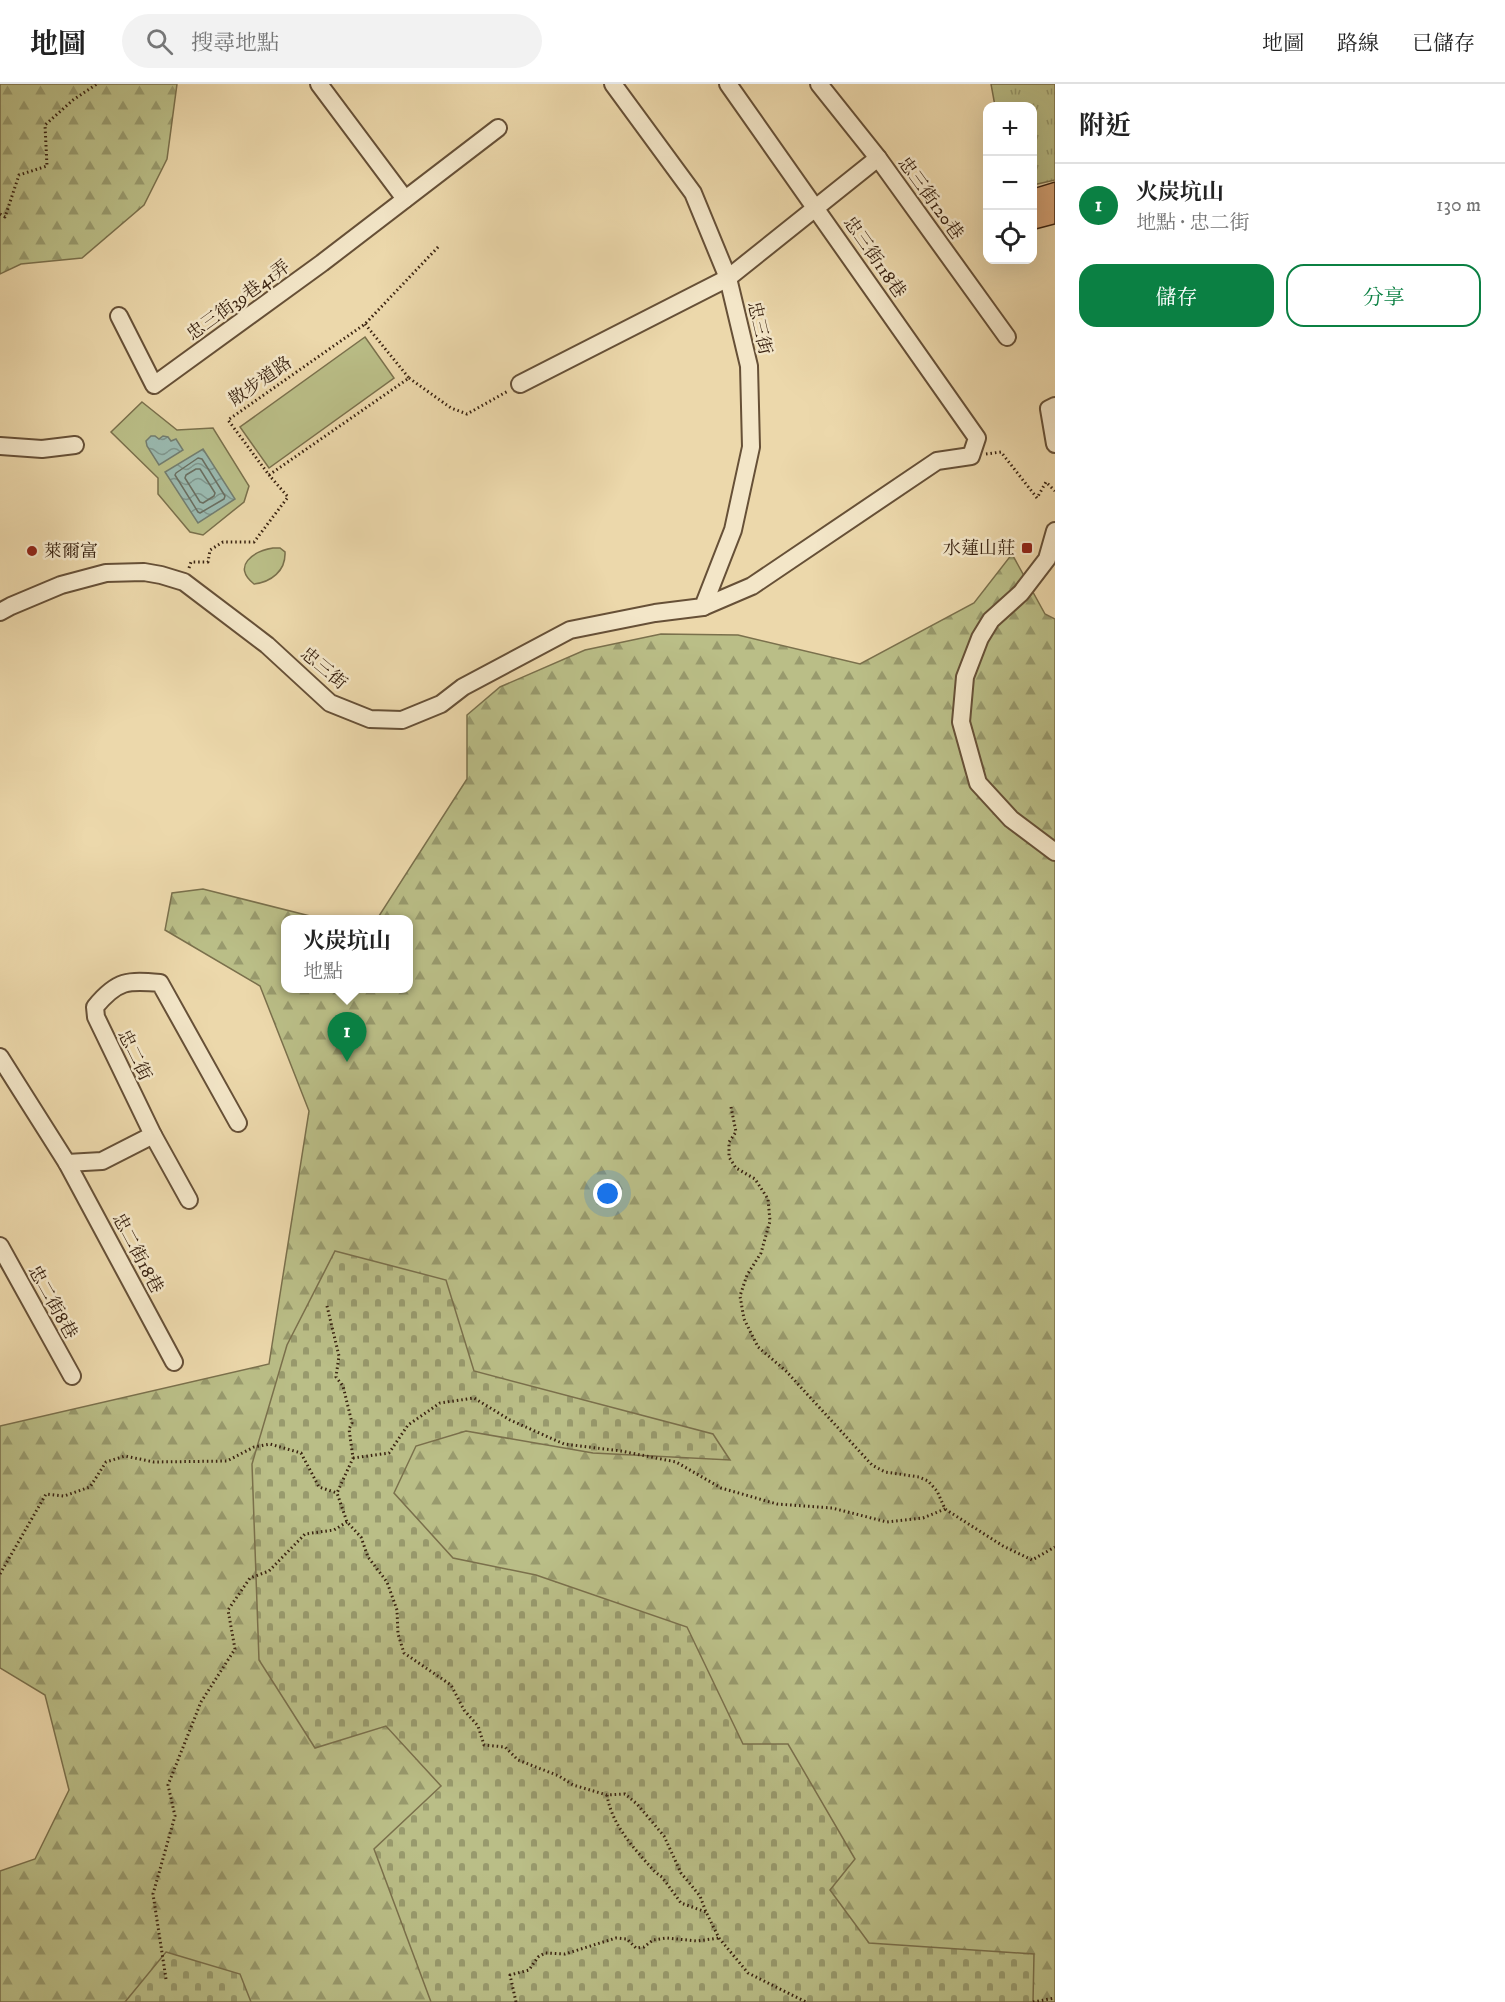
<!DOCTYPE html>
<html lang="zh-TW">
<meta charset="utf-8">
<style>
body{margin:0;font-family:"IM FELL DW Pica","Noto Serif TC",serif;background:#f2f2f2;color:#222}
.controls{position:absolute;right:18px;top:18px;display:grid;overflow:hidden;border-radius:12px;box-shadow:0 6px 24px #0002}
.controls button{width:54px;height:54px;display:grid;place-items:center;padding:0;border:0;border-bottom:2px solid #e0e0e0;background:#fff;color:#222;font:30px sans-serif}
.you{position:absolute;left:608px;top:1110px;width:21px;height:21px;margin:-15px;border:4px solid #fff;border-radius:50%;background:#1a73e8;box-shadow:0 0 0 9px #1a73e833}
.badge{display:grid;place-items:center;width:39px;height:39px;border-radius:50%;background:#0b8043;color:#fff;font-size:20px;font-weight:700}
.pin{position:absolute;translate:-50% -50px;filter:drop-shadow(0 2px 3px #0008)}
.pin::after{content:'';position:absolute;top:32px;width:21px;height:18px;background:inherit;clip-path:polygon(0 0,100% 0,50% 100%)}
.popup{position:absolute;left:281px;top:831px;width:132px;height:78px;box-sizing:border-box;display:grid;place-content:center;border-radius:12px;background:#fff;filter:drop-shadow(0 2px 4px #0005);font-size:20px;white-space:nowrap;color:#767676}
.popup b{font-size:22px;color:#222}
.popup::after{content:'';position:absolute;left:50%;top:100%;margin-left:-12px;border:12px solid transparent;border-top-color:#fff}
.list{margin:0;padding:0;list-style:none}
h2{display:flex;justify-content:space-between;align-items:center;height:78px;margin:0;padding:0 24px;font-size:26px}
h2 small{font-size:20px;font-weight:400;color:#767676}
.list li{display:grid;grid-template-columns:39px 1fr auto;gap:18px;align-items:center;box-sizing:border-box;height:84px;padding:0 24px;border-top:2px solid #e0e0e0}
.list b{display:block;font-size:22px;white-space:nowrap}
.list p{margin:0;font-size:20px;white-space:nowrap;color:#767676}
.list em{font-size:20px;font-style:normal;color:#767676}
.actions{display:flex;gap:12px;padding:18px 24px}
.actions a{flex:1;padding:14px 0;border:2px solid #0b8043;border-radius:18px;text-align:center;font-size:21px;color:#0b8043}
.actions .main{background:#0b8043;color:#fff}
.icon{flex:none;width:33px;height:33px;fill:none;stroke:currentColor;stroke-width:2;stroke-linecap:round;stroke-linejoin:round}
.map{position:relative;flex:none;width:1055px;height:1918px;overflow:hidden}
header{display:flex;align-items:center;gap:36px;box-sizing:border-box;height:84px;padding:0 30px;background:#fff;border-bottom:2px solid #e0e0e0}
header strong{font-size:28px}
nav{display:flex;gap:33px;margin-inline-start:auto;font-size:21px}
.search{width:420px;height:54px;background:#f2f2f2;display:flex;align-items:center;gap:15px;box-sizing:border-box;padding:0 21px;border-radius:33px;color:#767676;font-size:22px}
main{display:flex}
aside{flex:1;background:#fff}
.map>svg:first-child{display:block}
.grass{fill:url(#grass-tufts);stroke:#7a704c;stroke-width:1.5}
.forest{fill:url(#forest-firs);stroke:#7a704c;stroke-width:1.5}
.cemetery{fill:url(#cemetery-stones);stroke:#7a704c;stroke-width:1.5}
.garden{fill:#babe87;stroke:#7a704c;stroke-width:1.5}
.water{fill:url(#water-waves);stroke:#737d6f;stroke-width:1.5}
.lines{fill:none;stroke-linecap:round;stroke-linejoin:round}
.shore{stroke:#6a6e60;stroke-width:1.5}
.building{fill:#daa779;stroke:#392210;stroke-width:1.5}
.minor-casing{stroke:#665037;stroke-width:20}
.path{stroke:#392210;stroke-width:3;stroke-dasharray:1.5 3;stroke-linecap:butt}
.minor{stroke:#f3e6c8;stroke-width:16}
.poi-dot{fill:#8f2418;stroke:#f3e6c8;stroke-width:2}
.labels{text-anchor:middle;stroke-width:5;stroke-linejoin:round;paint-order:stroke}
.street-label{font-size:18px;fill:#392210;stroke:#f3e6c8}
.poi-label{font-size:18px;fill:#392210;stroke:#f3e6c8;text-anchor:end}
</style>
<header>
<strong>地圖</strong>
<div class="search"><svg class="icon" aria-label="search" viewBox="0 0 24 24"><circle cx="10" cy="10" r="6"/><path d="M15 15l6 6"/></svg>搜尋地點</div>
<nav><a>地圖</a><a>路線</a><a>已儲存</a></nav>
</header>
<main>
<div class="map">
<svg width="1055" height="1918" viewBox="0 0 1055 1918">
<defs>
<pattern id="grass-tufts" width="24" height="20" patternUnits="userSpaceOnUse" patternTransform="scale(1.5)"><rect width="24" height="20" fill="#babe87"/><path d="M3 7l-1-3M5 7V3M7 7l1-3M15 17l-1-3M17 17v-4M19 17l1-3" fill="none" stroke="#989a6d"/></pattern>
<pattern id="forest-firs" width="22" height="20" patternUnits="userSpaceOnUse" patternTransform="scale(1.5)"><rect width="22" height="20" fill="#babe87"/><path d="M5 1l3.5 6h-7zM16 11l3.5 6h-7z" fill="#989a6d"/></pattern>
<pattern id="cemetery-stones" width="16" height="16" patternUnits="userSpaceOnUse" patternTransform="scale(1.5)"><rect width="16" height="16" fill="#babe87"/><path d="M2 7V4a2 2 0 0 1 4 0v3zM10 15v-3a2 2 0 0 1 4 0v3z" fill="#989a6d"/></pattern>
<pattern id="water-waves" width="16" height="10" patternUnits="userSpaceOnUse" patternTransform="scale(1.5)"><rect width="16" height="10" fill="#9ab9af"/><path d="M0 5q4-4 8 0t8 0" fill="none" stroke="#7f968d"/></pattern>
</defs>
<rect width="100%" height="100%" fill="#ecd8ab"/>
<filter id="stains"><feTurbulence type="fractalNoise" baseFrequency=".00333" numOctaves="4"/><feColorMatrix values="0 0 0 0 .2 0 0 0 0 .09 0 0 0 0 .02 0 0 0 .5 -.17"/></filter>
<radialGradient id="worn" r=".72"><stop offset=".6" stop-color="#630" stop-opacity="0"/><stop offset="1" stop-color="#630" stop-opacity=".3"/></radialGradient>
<!-- grass -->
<polygon class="grass" points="991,0 1055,0 1055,96 1033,101 1032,22 995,22"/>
<!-- forest -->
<g class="forest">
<polygon points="0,0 177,0 167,75 144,121 82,174 21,180 0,190"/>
<polygon points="1012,470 1045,530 1055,535 1055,1918 0,1918 0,1787 35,1775 69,1706 45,1611 0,1584 0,1342 269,1280 309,1027 260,902 165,846 172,809 203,805 322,835 286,836 286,904 409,904 409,836 377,835 467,695 467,631 500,603 585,566 661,550 738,551 860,580 974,519"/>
</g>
<!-- cemetery -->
<g class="cemetery">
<polygon points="335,1167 446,1196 474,1287 713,1350 730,1376 593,1369 466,1347 416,1362 394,1409 453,1474 536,1491 687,1543 743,1660 788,1660 855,1775 830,1806 869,1859 1034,1870 1033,1918 431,1918 374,1765 441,1702 386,1642 315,1664 259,1576 252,1380 287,1261"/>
<polygon points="166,1868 240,1890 251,1918 125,1918"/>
</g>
<!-- garden -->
<g class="garden">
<polygon points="365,253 394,294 269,384 240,343"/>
<polygon points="142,318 177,346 213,344 249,402 244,418 203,451 190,448 158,410 158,394 111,348"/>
<path d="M 273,464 L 280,464 L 285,468 C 286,487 271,498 254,500 C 231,482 254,467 273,464 Z"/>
</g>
<!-- water -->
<g class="water">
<polygon points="151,352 155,352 159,355 163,352 168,353 171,357 176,355 183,366 159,381 147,362 146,357"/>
<polygon points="203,365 235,415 198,439 165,388"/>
</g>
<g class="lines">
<!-- shore -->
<g class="shore">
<polygon points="198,374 202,375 225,412 224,415 200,429 198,428 175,391 176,389"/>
<polygon points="196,385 200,385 215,409 214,412 203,419 200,418 185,394 186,391"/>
</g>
</g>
<!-- building -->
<polygon class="building" points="1055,98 1055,140 1032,146 1032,105"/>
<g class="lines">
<defs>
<g id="minor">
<polyline points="319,0 405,115"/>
<polyline points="819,0 878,74 1007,253"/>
<polyline points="119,232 154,301 322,179 498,44"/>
<polyline points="520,300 728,194 878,74"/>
<polyline points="1055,322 1049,325 1055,360"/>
<polyline points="0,362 42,365 75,361"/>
<polyline points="1055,447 1047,475 1021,509 991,536 980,554 965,593 961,638 978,699 1011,735 1055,768"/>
<polyline points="703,523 752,502 937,377 971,372 977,354 728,0"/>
<polyline points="0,528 11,522 61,501 106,489 144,488 161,491 184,498 267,561 330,619 370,635 402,636 441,620 463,603 570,546 655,529 703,523 733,446 751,363 749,282 728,194 693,109 613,0"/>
<polyline points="0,973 67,1079 174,1278"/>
<polyline points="153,1051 189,1116"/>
<path d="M 67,1079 L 102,1077 L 153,1051 L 96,933 L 95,923 C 117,896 128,896 160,899 L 238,1039"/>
<polyline points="0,1162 72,1292"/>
</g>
</defs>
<!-- minor casing -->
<use href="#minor" class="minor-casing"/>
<!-- path -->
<g class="path">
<polyline points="0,130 5,133 19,91 47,82 45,41 73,16 97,0"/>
<polyline points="365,240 409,294 269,391 228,336 365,240 440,161"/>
<polyline points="409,294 451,324 467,330 508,307"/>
<polyline points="986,370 1001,368 1037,414 1046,398 1055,407"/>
<polyline points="189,484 191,478 208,478 210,466 223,458 254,458 288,413 269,391"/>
<polyline points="731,1023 736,1048 729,1058 729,1073 736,1084 755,1095 768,1115 770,1137 761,1169 747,1191 740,1212 744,1235 758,1263 786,1287 872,1381 885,1388 919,1393 928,1397 937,1407 945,1425 1003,1462 1032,1476 1055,1463"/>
<polyline points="327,1222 339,1272 336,1293 343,1302 352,1339 349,1345 353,1374 337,1409 347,1438 361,1453 368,1473 387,1498 397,1526 398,1550 404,1569 451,1601 464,1626 478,1642 484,1661 505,1663 518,1676 559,1692 573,1701 607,1711 625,1710 637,1720 664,1752 681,1789 700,1812 706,1828 719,1854 748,1889 806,1918"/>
<polyline points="353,1374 389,1369 408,1341 440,1319 474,1314 510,1336 564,1360 621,1367 676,1378 721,1404 777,1420 832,1424 887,1438 923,1434 945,1425"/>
<polyline points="0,1490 46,1410 64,1412 90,1403 106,1378 125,1372 154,1378 227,1377 254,1363 270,1360 301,1369 319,1403 337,1409"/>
<path d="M 607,1711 C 612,1742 634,1764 655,1788 L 662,1793 L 681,1819 L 706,1828"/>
<polyline points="166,1895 153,1810 175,1732 168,1701 201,1618 235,1565 228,1526 250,1494 269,1487 305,1450 334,1446 347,1438"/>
<polyline points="516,1918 510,1891 529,1886 538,1873 545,1869 565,1870 616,1854 627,1855 636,1864 644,1863 653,1856 667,1854 697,1857 719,1854"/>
<polyline points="1033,1918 1055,1914"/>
</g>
<!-- minor -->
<use href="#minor" class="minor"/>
</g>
<!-- markers -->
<g class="poi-dot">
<rect x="1021" y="458" width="12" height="12" rx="3"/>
<circle cx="32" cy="467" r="6"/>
</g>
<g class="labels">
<!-- street labels -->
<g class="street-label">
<text transform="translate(931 114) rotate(54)" y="6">忠三街120巷</text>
<text transform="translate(875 173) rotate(55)" y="6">忠三街118巷</text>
<text transform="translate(238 216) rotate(-36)" y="6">忠三街39巷41弄</text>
<text transform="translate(760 244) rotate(77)" y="6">忠三街</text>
<text transform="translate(260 297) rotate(-35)" y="6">散步道路</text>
<text transform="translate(324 584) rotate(40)" y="6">忠三街</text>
<text transform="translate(135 971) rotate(64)" y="6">忠二街</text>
<text transform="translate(138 1169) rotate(62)" y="6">忠二街18巷</text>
<text transform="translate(53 1218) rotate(61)" y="6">忠二街8巷</text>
</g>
<!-- poi labels -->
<g class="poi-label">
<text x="1015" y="470">水蓮山莊</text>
<text x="44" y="473" text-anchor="start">萊爾富</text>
</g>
</g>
<rect width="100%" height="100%" filter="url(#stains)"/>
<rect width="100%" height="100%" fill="url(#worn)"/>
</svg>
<div class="controls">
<button>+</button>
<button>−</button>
<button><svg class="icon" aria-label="locate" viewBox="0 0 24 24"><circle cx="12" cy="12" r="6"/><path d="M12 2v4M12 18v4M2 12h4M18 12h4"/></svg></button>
</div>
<div class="you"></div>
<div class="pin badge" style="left:347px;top:978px">1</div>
<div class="popup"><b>火炭坑山</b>地點</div>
</div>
<aside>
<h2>附近<small></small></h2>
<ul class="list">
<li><span class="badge">1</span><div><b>火炭坑山</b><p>地點 · 忠二街</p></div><em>130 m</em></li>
</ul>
<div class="actions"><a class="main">儲存</a><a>分享</a></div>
</aside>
</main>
